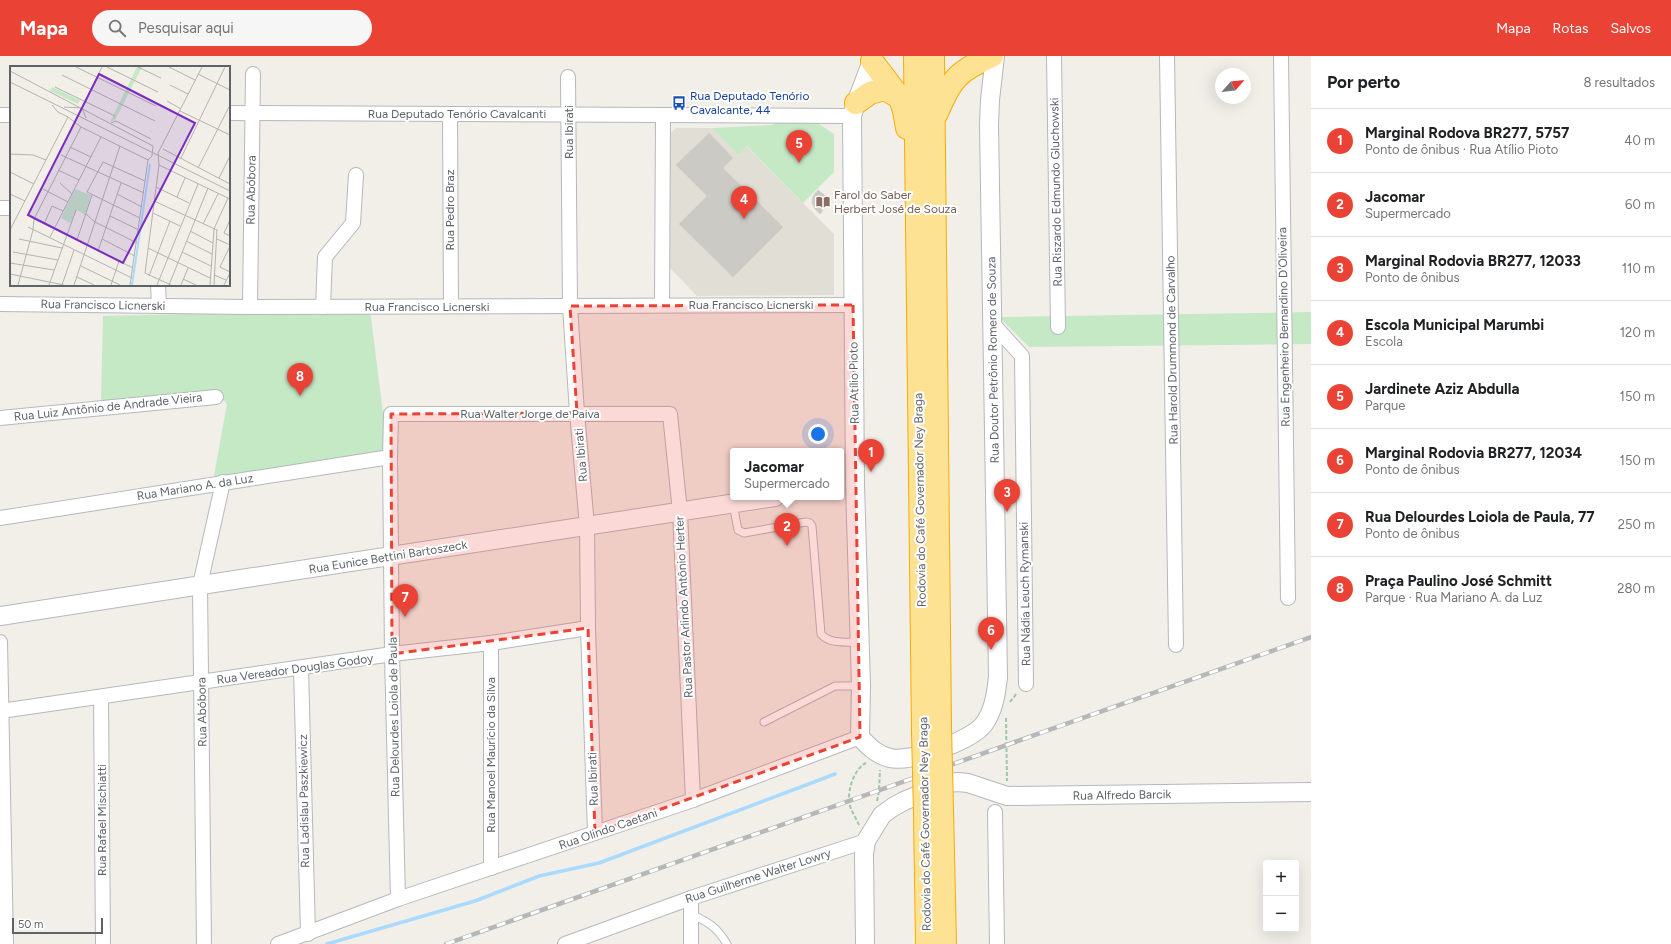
<!DOCTYPE html>
<html lang="pt">
<meta charset="utf-8">
<style>
body{margin:0;font-family:Figtree,sans-serif;background:#f6f6f6;color:#202124}
.controls{position:absolute;right:12px;bottom:12px;display:grid;overflow:hidden;border-radius:4px;box-shadow:0 4px 16px #0002}
.controls button{width:36px;height:36px;display:grid;place-items:center;padding:0;border:0;border-bottom:1px solid #e0e0e0;background:#fff;color:#202124;font:20px sans-serif}
.compass{position:absolute;left:1215px;top:12px;width:36px;height:36px;border-radius:50%;background:#fff;box-shadow:0 4px 16px #0002;rotate:63deg}
.scale{position:absolute;left:12px;bottom:10px;width:91px;box-sizing:border-box;padding-left:4px;border:2px solid #5f6368;border-top:0;font-size:11px;line-height:14px;white-space:nowrap;color:#5f6368;-webkit-text-stroke:3px #fff;paint-order:stroke}
.you{position:absolute;left:818px;top:378px;width:14px;height:14px;margin:-10px;border:3px solid #fff;border-radius:50%;background:#1a73e8;box-shadow:0 0 0 6px #1a73e833}
.badge{display:grid;place-items:center;width:26px;height:26px;border-radius:50%;background:#ea4335;color:#fff;font-size:13px;font-weight:700}
.pin{position:absolute;translate:-50% -33px;filter:drop-shadow(0 1px 2px #0008)}
.pin::after{content:'';position:absolute;top:21px;width:14px;height:12px;background:inherit;clip-path:polygon(0 0,100% 0,50% 100%)}
.popup{position:absolute;left:730px;top:392px;width:114px;height:52px;box-sizing:border-box;display:grid;place-content:center;border-radius:4px;background:#fff;filter:drop-shadow(0 1px 3px #0005);font-size:13px;white-space:nowrap;color:#757577}
.popup b{font-size:15px;color:#202124}
.popup::after{content:'';position:absolute;left:50%;top:100%;margin-left:-8px;border:8px solid transparent;border-top-color:#fff}
.list{margin:0;padding:0;list-style:none}
h2{display:flex;justify-content:space-between;align-items:center;height:52px;margin:0;padding:0 16px;font-size:17px}
h2 small{font-size:13px;font-weight:400;color:#757577}
.list li{display:grid;grid-template-columns:26px 1fr auto;gap:12px;align-items:center;box-sizing:border-box;height:64px;padding:0 16px;border-top:1px solid #e0e0e0}
.list b{display:block;font-size:15px;white-space:nowrap}
.list p{margin:0;font-size:13px;white-space:nowrap;color:#757577}
.list em{font-size:13px;font-style:normal;color:#757577}
.icon{flex:none;width:22px;height:22px;fill:none;stroke:currentColor;stroke-width:2;stroke-linecap:round;stroke-linejoin:round}
.map{position:relative;flex:none;width:1311px;height:888px;overflow:hidden}
header{display:flex;align-items:center;gap:24px;box-sizing:border-box;height:56px;padding:0 20px;background:#ea4335;color:#fff}
header strong{font-size:19px}
nav{display:flex;gap:22px;margin-inline-start:auto;font-size:14px}
.search{width:280px;height:36px;background:#f6f6f6;display:flex;align-items:center;gap:10px;box-sizing:border-box;padding:0 14px;border-radius:22px;color:#757577;font-size:15px}
main{display:flex}
aside{flex:1;background:#fff}
.map>svg:first-child{display:block}
.education{fill:#e1ded6}
.green{fill:#c5e8c5}
.lines{fill:none;stroke-linecap:round;stroke-linejoin:round}
.stream{stroke:#aadaff;stroke-width:3.5}
.building{fill:#cccac5;stroke:#d6d1c6}
.service-casing{stroke:#b5b8bc;stroke-width:9}
.minor-casing{stroke:#b5b8bc;stroke-width:16}
.tertiary-casing{stroke:#b5b8bc;stroke-width:20}
.motorway-casing{stroke:#f9ab00;stroke-width:24}
.path{stroke:#9cc7a9;stroke-width:2;stroke-dasharray:4 2;stroke-linecap:butt}
.service{stroke:#fff;stroke-width:7}
.minor{stroke:#fff;stroke-width:14}
.tertiary{stroke:#fff;stroke-width:18}
.motorway{stroke:#fde293;stroke-width:22}
.rail-casing{stroke:#b6b7b8;stroke-width:4.5}
.rail{stroke:#fff;stroke-width:3;stroke-dasharray:9;stroke-linecap:butt}
.motorway-bridge-casing{stroke:#f9ab00;stroke-width:24;stroke-linecap:butt}
.motorway-bridge{stroke:#fde293;stroke-width:22}
.marked{fill:#ea4335;fill-opacity:0.2;stroke:#ea4335;stroke-width:3;stroke-dasharray:8 5;stroke-linejoin:round}
.labels{text-anchor:middle;stroke-width:4;stroke-linejoin:round;paint-order:stroke}
.transit-label{font-size:12px;fill:#164399;stroke:#fff;text-anchor:start}
.street-label{font-size:12px;fill:#5f6368;stroke:#fff}
.education-label{font-size:12px;fill:#785e54;stroke:#fff;text-anchor:start}
.inset-river{fill:none;stroke:#aadaff;stroke-width:2}
.inset-road{fill:none;stroke:#b3b3b1;stroke-width:1}
.view{fill:#7b2cbf;fill-opacity:0.15;stroke:#7b2cbf;stroke-width:2}
.inset-edge{fill:none;stroke:#5f6368;stroke-width:2}
</style>
<header>
<strong>Mapa</strong>
<div class="search"><svg class="icon" aria-label="search" viewBox="0 0 24 24"><circle cx="10" cy="10" r="6"/><path d="M15 15l6 6"/></svg>Pesquisar aqui</div>
<nav><a>Mapa</a><a>Rotas</a><a>Salvos</a></nav>
</header>
<main>
<div class="map">
<svg width="1311" height="888" viewBox="0 0 1311 888">
<rect width="100%" height="100%" fill="#f1efe8"/>
<!-- education -->
<polygon class="education" points="676,72 712,72 738,99 746,90 834,178 834,239 697,240 669,211 669,78"/>
<!-- green -->
<g class="green">
<polygon points="776,66 816,66 834,78 834,116 803,147 747,90 738,99 712,72 772,69"/>
<polygon points="370,254 383,357 386,396 213,425 227,348 215,335 101,345 103,260"/>
<polygon points="1311,256 1311,288 1029,291 999,261"/>
</g>
<g class="lines">
<!-- stream -->
<polyline class="stream" points="327,888 475,845 539,820 599,807 835,718"/>
</g>
<!-- building -->
<g class="building">
<polygon points="709,77 733,102 723,112 783,171 733,221 679,168 707,140 676,109"/>
<polygon points="818,134 831,145 820,158 815,153 812,147 813,140"/>
</g>
<g class="lines">
<defs>
<g id="service">
<path d="M 733,448 L 738,474 L 744,477 L 806,466 L 810,467 L 812,470 L 821,578 C 829,588 846,586 859,586"/>
<polyline points="764,666 835,630 861,630"/>
<path d="M 691,858 C 708,866 717,871 727,888"/>
</g>
<g id="minor">
<polyline points="1054,0 1058,271"/>
<polyline points="1167,0 1176,589"/>
<polyline points="1281,0 1288,542"/>
<polyline points="568,21 570,250 577,357 587,470 588,572 595,777"/>
<polyline points="229,57 852,60"/>
<polyline points="450,58 451,250"/>
<polyline points="0,59 11,59"/>
<polyline points="0,152 11,152"/>
<polyline points="158,229 159,250"/>
<polyline points="0,248 250,251 853,249"/>
<polyline points="662,249 663,59"/>
<polyline points="250,251 253,18"/>
<polyline points="323,251 325,201 353,167 356,119"/>
<polyline points="993,268 1022,300 1026,628"/>
<polyline points="0,362 216,341"/>
<polyline points="0,462 390,401"/>
<polyline points="0,586 6,888"/>
<polyline points="301,612 308,878"/>
<polyline points="101,641 103,888"/>
<polyline points="1,655 392,598 491,587 588,572"/>
<polyline points="995,756 997,888"/>
<polyline points="491,812 491,587"/>
<polyline points="398,843 392,598 390,401 391,358 670,358 680,456 693,744"/>
<polyline points="204,888 200,529 223,426"/>
<polyline points="278,888 398,843 693,744 860,681"/>
<polyline points="565,888 691,842 866,785"/>
<polyline points="691,888 691,842"/>
</g>
<g id="tertiary">
<path d="M 872,0 L 872,5 L 856,47 L 852,60 L 855,429 L 861,630 L 860,681 C 869,691 877,699 890,702 C 910,707 971,685 984,668 C 994,654 996,638 998,621 L 989,69 L 990,44 L 995,0"/>
<polyline points="0,560 775,441"/>
<polyline points="865,888 864,798 866,785 882,759 893,751 904,745 947,727 958,726 968,727 1007,740 1311,736"/>
</g>
<g id="motorway">
<polyline points="915,0 923,676"/>
<polyline points="933,0 940,671"/>
<polyline points="872,5 900,42 904,55 907,72"/>
<polyline points="856,47 870,37 885,33 900,42"/>
<path d="M 937,57 C 951,23 958,15 992,0"/>
<polyline points="942,752 945,888"/>
<polyline points="925,758 927,888"/>
</g>
</defs>
<!-- service casing -->
<use href="#service" class="service-casing"/>
<!-- minor casing -->
<use href="#minor" class="minor-casing"/>
<!-- tertiary casing -->
<use href="#tertiary" class="tertiary-casing"/>
<!-- motorway casing -->
<use href="#motorway" class="motorway-casing"/>
<!-- path -->
<g class="path">
<polyline points="1010,646 1017,637"/>
<polyline points="1006,662 1007,725"/>
<polyline points="877,745 879,735 880,714"/>
<path d="M 859,769 C 856,762 850,753 849,746 C 848,733 854,713 866,707"/>
</g>
<!-- service -->
<use href="#service" class="service"/>
<!-- minor -->
<use href="#minor" class="minor"/>
<!-- tertiary -->
<use href="#tertiary" class="tertiary"/>
<!-- motorway -->
<use href="#motorway" class="motorway"/>
<defs>
<polyline id="rail" points="446,888 1311,581"/>
</defs>
<!-- rail casing -->
<use href="#rail" class="rail-casing"/>
<!-- rail -->
<use href="#rail" class="rail"/>
<defs>
<g id="motorway-bridge">
<polyline points="940,671 942,752"/>
<polyline points="923,676 925,758"/>
</g>
</defs>
<!-- motorway-bridge casing -->
<use href="#motorway-bridge" class="motorway-bridge-casing"/>
<!-- motorway-bridge -->
<use href="#motorway-bridge" class="motorway-bridge"/>
</g>
<!-- marked area -->
<path class="marked" d="M 853,249 L 860,681 L 595,777 L 588,572 L 392,598 L 391,358 L 577,357 L 570,250 Z"/>
<!-- icons -->
<defs>
<symbol id="bus-bare" viewBox="-9 -9 18 18"><path d="M-5-6H5V4H4V6H2V4H-2V6H-4V4H-5ZM-3.5-4V0h7V-4ZM-3.5 1.2v1.5H-2V1.2ZM2 1.2v1.5H3.5V1.2Z" fill="#1a4fb4" stroke="#fff" stroke-width="2.5" paint-order="stroke"/></symbol>
<symbol id="library-bare" viewBox="-9 -9 18 18"><path d="M-6-4Q-3-5.5-.7-3.5V5Q-3 3-6 4ZM6-4Q3-5.5 .7-3.5V5Q3 3 6 4Z" fill="#8d6e63" stroke="#fff" stroke-width="2.5" paint-order="stroke"/></symbol>
</defs>
<g fill-rule="evenodd">
<use href="#bus-bare" x="669" y="37" width="20" height="20"/>
<use href="#library-bare" x="813" y="136" width="20" height="20"/>
</g>
<g class="labels">
<!-- transit labels -->
<g class="transit-label">
<text x="690" y="44">Rua Deputado Tenório<tspan x="690" dy="14">Cavalcante, 44</tspan></text>
</g>
<!-- street labels -->
<g class="street-label">
<text x="457" y="62">Rua Deputado Tenório Cavalcanti</text>
<text transform="translate(569 76) rotate(-90)" y="4">Rua Ibirati</text>
<text transform="translate(251 134) rotate(-89)" y="4">Rua Abóbora</text>
<text transform="translate(1056 136) rotate(-91)" y="4">Rua Riszardo Edmundo Gluchowski</text>
<text transform="translate(450 154) rotate(-90)" y="4">Rua Pedro Braz</text>
<text transform="translate(103 249) rotate(1)" y="4">Rua Francisco Licnerski</text>
<text x="751" y="253">Rua Francisco Licnerski</text>
<text x="427" y="255">Rua Francisco Licnerski</text>
<text transform="translate(1284 271) rotate(-91)" y="4">Rua Engenheiro Bernardino D'Oliveira</text>
<text transform="translate(1172 294) rotate(-91)" y="4">Rua Harold Drummond de Carvalho</text>
<text transform="translate(993 304) rotate(-91)" y="4">Rua Doutor Petrônio Romero de Souza</text>
<text transform="translate(854 327) rotate(-91)" y="4">Rua Atílio Pioto</text>
<text transform="translate(108 351) rotate(-6)" y="4">Rua Luiz Antônio de Andrade Vieira</text>
<text x="530" y="362">Rua Walter Jorge de Paiva</text>
<text transform="translate(581 399) rotate(-95)" y="4">Rua Ibirati</text>
<text transform="translate(195 431) rotate(-9)" y="4">Rua Mariano A. da Luz</text>
<text transform="translate(920 444) rotate(-91)" y="4">Rodovia do Café Governador Ney Braga</text>
<text transform="translate(388 501) rotate(-9)" y="4">Rua Eunice Bettini Bartoszeck</text>
<text transform="translate(1025 538) rotate(-91)" y="4">Rua Nádia Leuch Rymanski</text>
<text transform="translate(684 551) rotate(-93)" y="4">Rua Pastor Arlindo Antônio Herter</text>
<text transform="translate(295 613) rotate(-8)" y="4">Rua Vereador Douglas Godoy</text>
<text transform="translate(202 656) rotate(-91)" y="4">Rua Abóbora</text>
<text transform="translate(394 661) rotate(-91)" y="4">Rua Delourdes Loiola de Paula</text>
<text transform="translate(491 699) rotate(-90)" y="4">Rua Manoel Maurício da Silva</text>
<text transform="translate(593 723) rotate(-92)" y="4">Rua Ibirati</text>
<text transform="translate(1122 739) rotate(-1)" y="4">Rua Alfredo Barcik</text>
<text transform="translate(304 745) rotate(-91)" y="4">Rua Ladislau Paszkiewicz</text>
<text transform="translate(102 764) rotate(-90)" y="4">Rua Rafael Mischiatti</text>
<text transform="translate(925 768) rotate(-91)" y="4">Rodovia do Café Governador Ney Braga</text>
<text transform="translate(608 773) rotate(-19)" y="4">Rua Olindo Caetani</text>
<text transform="translate(758 820) rotate(-18)" y="4">Rua Guilherme Walter Lowry</text>
</g>
<!-- education labels -->
<g class="education-label">
<text x="834" y="143">Farol do Saber<tspan x="834" dy="14">Herbert José de Souza</tspan></text>
</g>
</g>
<!-- overview -->
<g transform="translate(10 10)">
<rect width="220" height="220" fill="#f1efe8"/>
<path d="M 127,1 L 132,1 L 105,54 L 100,56 ZM 42,21 L 70,34 L 68,38 L 40,25 ZM 65,123 L 81,129 L 75,149 L 67,144 L 60,157 L 51,152 Z" fill="#c5e8c5"/>
<path class="inset-river" d="M 122,219 L 140,98"/>
<path class="inset-road" d="M 66,1 L 146,40M 97,1 L 148,26M 128,1 L 151,12M 159,1 L 185,14M 0,5 L 143,80 L 142,90 L 138,94 L 120,219M 188,8 L 220,24M 52,9 L 145,55M 0,16 L 220,125M 160,19 L 178,28M 45,21 L 105,50M 157,35 L 171,43M 42,39 L 48,46 L 58,51M 54,41 L 72,42 L 76,52M 72,42 L 92,1M 170,45 L 220,69M 101,57 L 106,55 L 141,73M 60,81 L 81,91M 153,83 L 220,118M 0,88 L 23,89 L 36,94M 51,89 L 134,127M 171,92 L 215,1M 149,99 L 220,133M 188,102 L 220,39M 48,104 L 69,114M 0,106 L 24,118M 209,112 L 220,90M 50,117 L 62,128M 146,121 L 179,137M 33,123 L 58,136M 0,128 L 15,135M 107,128 L 132,141M 167,131 L 175,112M 144,135 L 207,164M 143,147 L 170,160M 76,148 L 85,156 L 127,177M 100,150 L 129,164M 130,152 L 77,126 L 93,96 L 135,115M 24,153 L 123,202M 220,154 L 214,167 L 220,170M 34,158 L 42,140 L 53,145M 193,158 L 208,128M 18,161 L 122,212M 0,164 L 58,51 L 71,61 L 138,94M 180,165 L 203,177M 40,171 L 91,71M 9,173 L 52,182M 92,173 L 125,190M 207,173 L 220,179M 67,174 L 82,129M 176,175 L 202,188M 220,180 L 210,201 L 220,206M 138,182 L 200,212M 88,185 L 111,117M 3,186 L 48,194M 172,186 L 201,200M 0,197 L 44,204M 71,200 L 110,219M 0,208 L 54,219M 204,209 L 216,214M 139,210 L 160,155M 67,211 L 84,219M 173,213 L 186,219M 8,219 L 23,164 L 24,153 L 71,61M 39,219 L 66,144M 52,219 L 64,184M 64,219 L 110,80M 101,219 L 109,195M 147,219 L 188,118M 159,219 L 198,122M 161,219 L 135,207 L 149,99 L 148,87 L 192,1M 171,219 L 178,202M 200,219 L 204,163 L 218,132M 204,219 L 207,163M 214,219 L 220,207"/>
<path class="view" d="M 89,8 L 185,57 L 113,197 L 18,149 Z"/>
<rect width="220" height="220" class="inset-edge"/>
</g>
</svg>
<div class="controls">
<button>+</button>
<button>−</button>
</div>
<svg class="compass" viewBox="-18 -18 36 36"><path d="M0-13l5 13h-10z" fill="#e53935"/><path d="M0 13l5-13h-10z" fill="#757577"/></svg>
<div class="scale">50 m</div>
<div class="you"></div>
<div class="pin badge" style="left:871px;top:416px">1</div>
<div class="pin badge" style="left:787px;top:490px">2</div>
<div class="popup"><b>Jacomar</b>Supermercado</div>
<div class="pin badge" style="left:1007px;top:456px">3</div>
<div class="pin badge" style="left:744px;top:163px">4</div>
<div class="pin badge" style="left:799px;top:107px">5</div>
<div class="pin badge" style="left:991px;top:594px">6</div>
<div class="pin badge" style="left:405px;top:561px">7</div>
<div class="pin badge" style="left:300px;top:340px">8</div>
</div>
<aside>
<h2>Por perto<small>8 resultados</small></h2>
<ul class="list">
<li><span class="badge">1</span><div><b>Marginal Rodova BR277, 5757</b><p>Ponto de ônibus · Rua Atílio Pioto</p></div><em>40 m</em></li>
<li><span class="badge">2</span><div><b>Jacomar</b><p>Supermercado</p></div><em>60 m</em></li>
<li><span class="badge">3</span><div><b>Marginal Rodovia BR277, 12033</b><p>Ponto de ônibus</p></div><em>110 m</em></li>
<li><span class="badge">4</span><div><b>Escola Municipal Marumbi</b><p>Escola</p></div><em>120 m</em></li>
<li><span class="badge">5</span><div><b>Jardinete Aziz Abdulla</b><p>Parque</p></div><em>150 m</em></li>
<li><span class="badge">6</span><div><b>Marginal Rodovia BR277, 12034</b><p>Ponto de ônibus</p></div><em>150 m</em></li>
<li><span class="badge">7</span><div><b>Rua Delourdes Loiola de Paula, 77</b><p>Ponto de ônibus</p></div><em>250 m</em></li>
<li><span class="badge">8</span><div><b>Praça Paulino José Schmitt</b><p>Parque · Rua Mariano A. da Luz</p></div><em>280 m</em></li>
</ul>
</aside>
</main>
